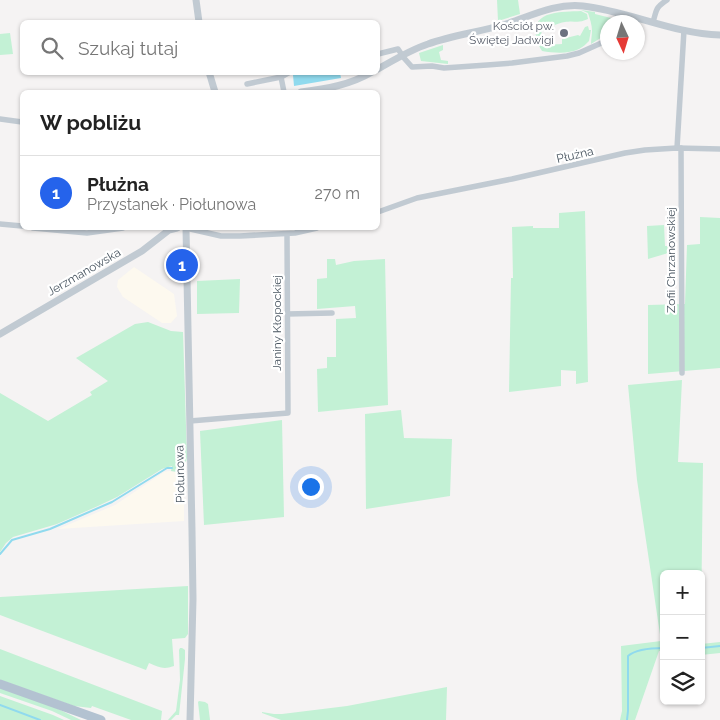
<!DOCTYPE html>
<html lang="pl">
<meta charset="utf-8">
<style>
body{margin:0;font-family:Raleway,sans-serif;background:#f6f6f6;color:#222}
.controls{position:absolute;right:15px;bottom:15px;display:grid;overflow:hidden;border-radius:8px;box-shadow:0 1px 4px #0004}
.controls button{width:45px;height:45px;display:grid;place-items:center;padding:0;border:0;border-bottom:1px solid #e0e0e0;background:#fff;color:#222;font:25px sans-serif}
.compass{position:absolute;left:600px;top:15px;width:45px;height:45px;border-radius:50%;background:#fff;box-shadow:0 1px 4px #0004;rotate:176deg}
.you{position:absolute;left:310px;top:486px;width:18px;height:18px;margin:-12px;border:4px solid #fff;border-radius:50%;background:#1a73e8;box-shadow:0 0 0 8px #1a73e833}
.badge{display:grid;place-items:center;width:32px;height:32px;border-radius:50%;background:#2563eb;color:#fff;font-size:16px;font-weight:700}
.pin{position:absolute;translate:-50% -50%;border:2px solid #fff;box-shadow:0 1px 5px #0006}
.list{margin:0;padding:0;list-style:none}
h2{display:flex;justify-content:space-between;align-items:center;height:65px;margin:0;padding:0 20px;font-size:21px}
h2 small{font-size:16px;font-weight:400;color:#767676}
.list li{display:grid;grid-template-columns:32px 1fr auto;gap:15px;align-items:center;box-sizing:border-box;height:75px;padding:0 20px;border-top:1px solid #e0e0e0}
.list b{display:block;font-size:19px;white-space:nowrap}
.list p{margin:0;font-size:16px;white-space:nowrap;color:#767676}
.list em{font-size:16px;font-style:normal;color:#767676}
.icon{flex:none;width:28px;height:28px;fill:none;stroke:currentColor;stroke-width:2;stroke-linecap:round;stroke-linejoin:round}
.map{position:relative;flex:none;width:720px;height:720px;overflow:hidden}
.search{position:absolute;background:#fff;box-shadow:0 1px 4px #0004;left:20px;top:20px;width:360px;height:55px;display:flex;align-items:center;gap:12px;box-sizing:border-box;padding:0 18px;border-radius:8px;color:#767676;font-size:19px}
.panel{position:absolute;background:#fff;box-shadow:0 1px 4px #0004;left:20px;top:90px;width:360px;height:140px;border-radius:8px}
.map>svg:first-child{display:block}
.commercial{fill:#fdf9ef}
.green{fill:#c3f1d5}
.water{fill:#90daee}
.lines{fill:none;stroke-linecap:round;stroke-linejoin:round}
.stream{stroke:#90daee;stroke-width:2}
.minor{stroke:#c1cad2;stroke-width:5.5}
.tertiary{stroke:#c1cad2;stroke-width:7}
.primary{stroke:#b3c2d1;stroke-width:9}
.worship-dot{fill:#6b7280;stroke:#fff;stroke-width:2}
.labels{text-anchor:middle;stroke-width:4.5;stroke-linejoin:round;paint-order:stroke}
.worship-label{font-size:12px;fill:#5b616d;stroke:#fff;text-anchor:end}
.street-label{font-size:12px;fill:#4a5661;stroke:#fff}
</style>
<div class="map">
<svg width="720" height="720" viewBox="0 0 720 720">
<rect width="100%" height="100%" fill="#f5f3f3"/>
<!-- commercial -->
<g class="commercial">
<polygon points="134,267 174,294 177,316 171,323 162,323 123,297 117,287 118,280"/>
<polygon points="169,471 184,473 184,521 58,529 115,505 164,472"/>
</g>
<!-- green -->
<g class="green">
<polygon points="497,0 518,0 520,14 498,21"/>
<path d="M 581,10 L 595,12 L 595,14 L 623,21 L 622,22 L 608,22 L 607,34 L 591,44 C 591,39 592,35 592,31 C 592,25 590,19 588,13 Z"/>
<path d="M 581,11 L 587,14 L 588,19 C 577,24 575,20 565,22 C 557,23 549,28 542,31 C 540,35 541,42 545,45 L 562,44 L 562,39 L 578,35 L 580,36 L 585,27 L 588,26 L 589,30 L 591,30 L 589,41 C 586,44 583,47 579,49 C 569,54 554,53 542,51 C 539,46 537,42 536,36 C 531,10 563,12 581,11 Z"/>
<polygon points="10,33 13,54 0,55 0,34"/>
<polygon points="443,45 443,50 439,52 441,60 448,61 448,64 421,61 419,53"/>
<polygon points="585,211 588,382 576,384 576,371 561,370 561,386 509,392 511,278 513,278 512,227 533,226 533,228 559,228 559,213"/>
<polygon points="700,217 720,218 720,368 648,374 648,305 685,304 687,245 700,244"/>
<polygon points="664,225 665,246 675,246 675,251 648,259 647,226"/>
<polygon points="327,259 335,259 336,265 354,261 385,259 388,405 318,412 317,369 327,368 327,357 336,357 336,319 356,318 355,306 317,309 317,279 327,278"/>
<polygon points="240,279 239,313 197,314 197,281"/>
<polygon points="148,322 171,331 183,332 187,457 186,462 181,466 183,473 171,471 172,466 162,469 117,497 98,506 57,524 13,537 6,543 0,552 0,393 48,421 92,395 90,392 108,381 76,358 135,324"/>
<polygon points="682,380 678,462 703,463 701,624 701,574 664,574 664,652 659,651 635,720 620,720 622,711 621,646 661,641 637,480 628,385"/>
<polygon points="401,410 404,438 452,439 450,496 366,509 365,414"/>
<polygon points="282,420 284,517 204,525 200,431"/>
<path d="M 188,586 L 188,634 L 185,638 L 172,639 L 174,666 C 163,670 159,667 149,663 L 146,670 L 0,615 L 0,597 Z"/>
<polygon points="720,642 720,653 701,655 701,644"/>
<polygon points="180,648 182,648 185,650 185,659 179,715 176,715 171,720 168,720 176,711 180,680 179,650"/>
<polygon points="0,649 162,711 161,720 131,720 92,706 91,708 74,706 0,680"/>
<polygon points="447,687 446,720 281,720 262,713 262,712 274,714 282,714 347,706"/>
<polygon points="0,688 54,707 81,720 71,720 52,711 0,693"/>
<polygon points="0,696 53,715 64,720 0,720"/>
<polygon points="199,701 205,702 208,704 210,720 200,720 198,702"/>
</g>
<!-- water -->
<polygon class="water" points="305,72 340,73 341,78 294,86 293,75"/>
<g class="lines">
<!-- stream -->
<g class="stream">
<polyline points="0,554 12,540 50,529 112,502 167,468 172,468"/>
<polyline points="701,648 720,646"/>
<polyline points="0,705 40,720"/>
<path d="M 627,720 L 628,711 L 628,656 C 636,649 653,648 664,648"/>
</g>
<!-- minor -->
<g class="minor">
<path d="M 653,22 C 657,9 655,8 667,0"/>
<polyline points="378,54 398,49 404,58 412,67 432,66 444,68 487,65 512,63 567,56 579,53 608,40"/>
<polyline points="281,77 284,92"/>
<polyline points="247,84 281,77 290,72"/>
<polyline points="0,119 22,122"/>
<polyline points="677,148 684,30"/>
<polyline points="681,148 682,373"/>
<polyline points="378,212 417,198 512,179 625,153 645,150 677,148 720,149"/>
<polyline points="0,224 22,226"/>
<polyline points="33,228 87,233 123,228"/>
<polyline points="186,228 221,236 240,236 295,233 317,228"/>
<polyline points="287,314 332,313"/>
<polyline points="190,421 288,413 287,234"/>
</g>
<!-- tertiary -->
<g class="tertiary">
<polyline points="196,0 199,22"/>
<path d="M 378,69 C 394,60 410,50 428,44 C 453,35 480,32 506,24 C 531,16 555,3 583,6 C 628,11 674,34 720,35"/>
<polyline points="209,72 215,92"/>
<path d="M 301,92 C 326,89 350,85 372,72"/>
<polyline points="186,228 192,531 193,599 190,720"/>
<polyline points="0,334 142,251 169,230 177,228"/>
</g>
<!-- primary -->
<polyline class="primary" points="0,684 101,720"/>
</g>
<!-- markers -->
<circle class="worship-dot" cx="564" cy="33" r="5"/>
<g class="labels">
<!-- worship labels -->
<g class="worship-label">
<text x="554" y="30">Kościół pw.<tspan x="554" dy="14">Świętej Jadwigi</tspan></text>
</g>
<!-- street labels -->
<g class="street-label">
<text transform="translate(575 155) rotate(-13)" y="4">Płużna</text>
<text transform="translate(671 260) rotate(-90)" y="4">Zofii Chrzanowskiej</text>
<text transform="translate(84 272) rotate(-30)" y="4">Jerzmanowska</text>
<text transform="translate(277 323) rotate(-90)" y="4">Janiny Kłopockiej</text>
<text transform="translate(180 474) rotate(-91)" y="4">Piołunowa</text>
</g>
</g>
</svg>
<div class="controls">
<button>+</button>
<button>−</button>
<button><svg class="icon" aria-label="layers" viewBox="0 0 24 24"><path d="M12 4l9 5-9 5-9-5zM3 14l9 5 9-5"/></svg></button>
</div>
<svg class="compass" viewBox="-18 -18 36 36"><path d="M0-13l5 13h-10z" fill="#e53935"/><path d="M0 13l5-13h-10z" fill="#767676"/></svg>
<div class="you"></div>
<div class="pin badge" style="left:182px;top:265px">1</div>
<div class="search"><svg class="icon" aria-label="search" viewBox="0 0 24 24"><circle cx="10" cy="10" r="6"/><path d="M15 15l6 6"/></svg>Szukaj tutaj</div>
<section class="panel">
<h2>W pobliżu<small></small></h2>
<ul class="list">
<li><span class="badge">1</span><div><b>Płużna</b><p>Przystanek · Piołunowa</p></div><em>270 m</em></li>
</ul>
</section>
</div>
